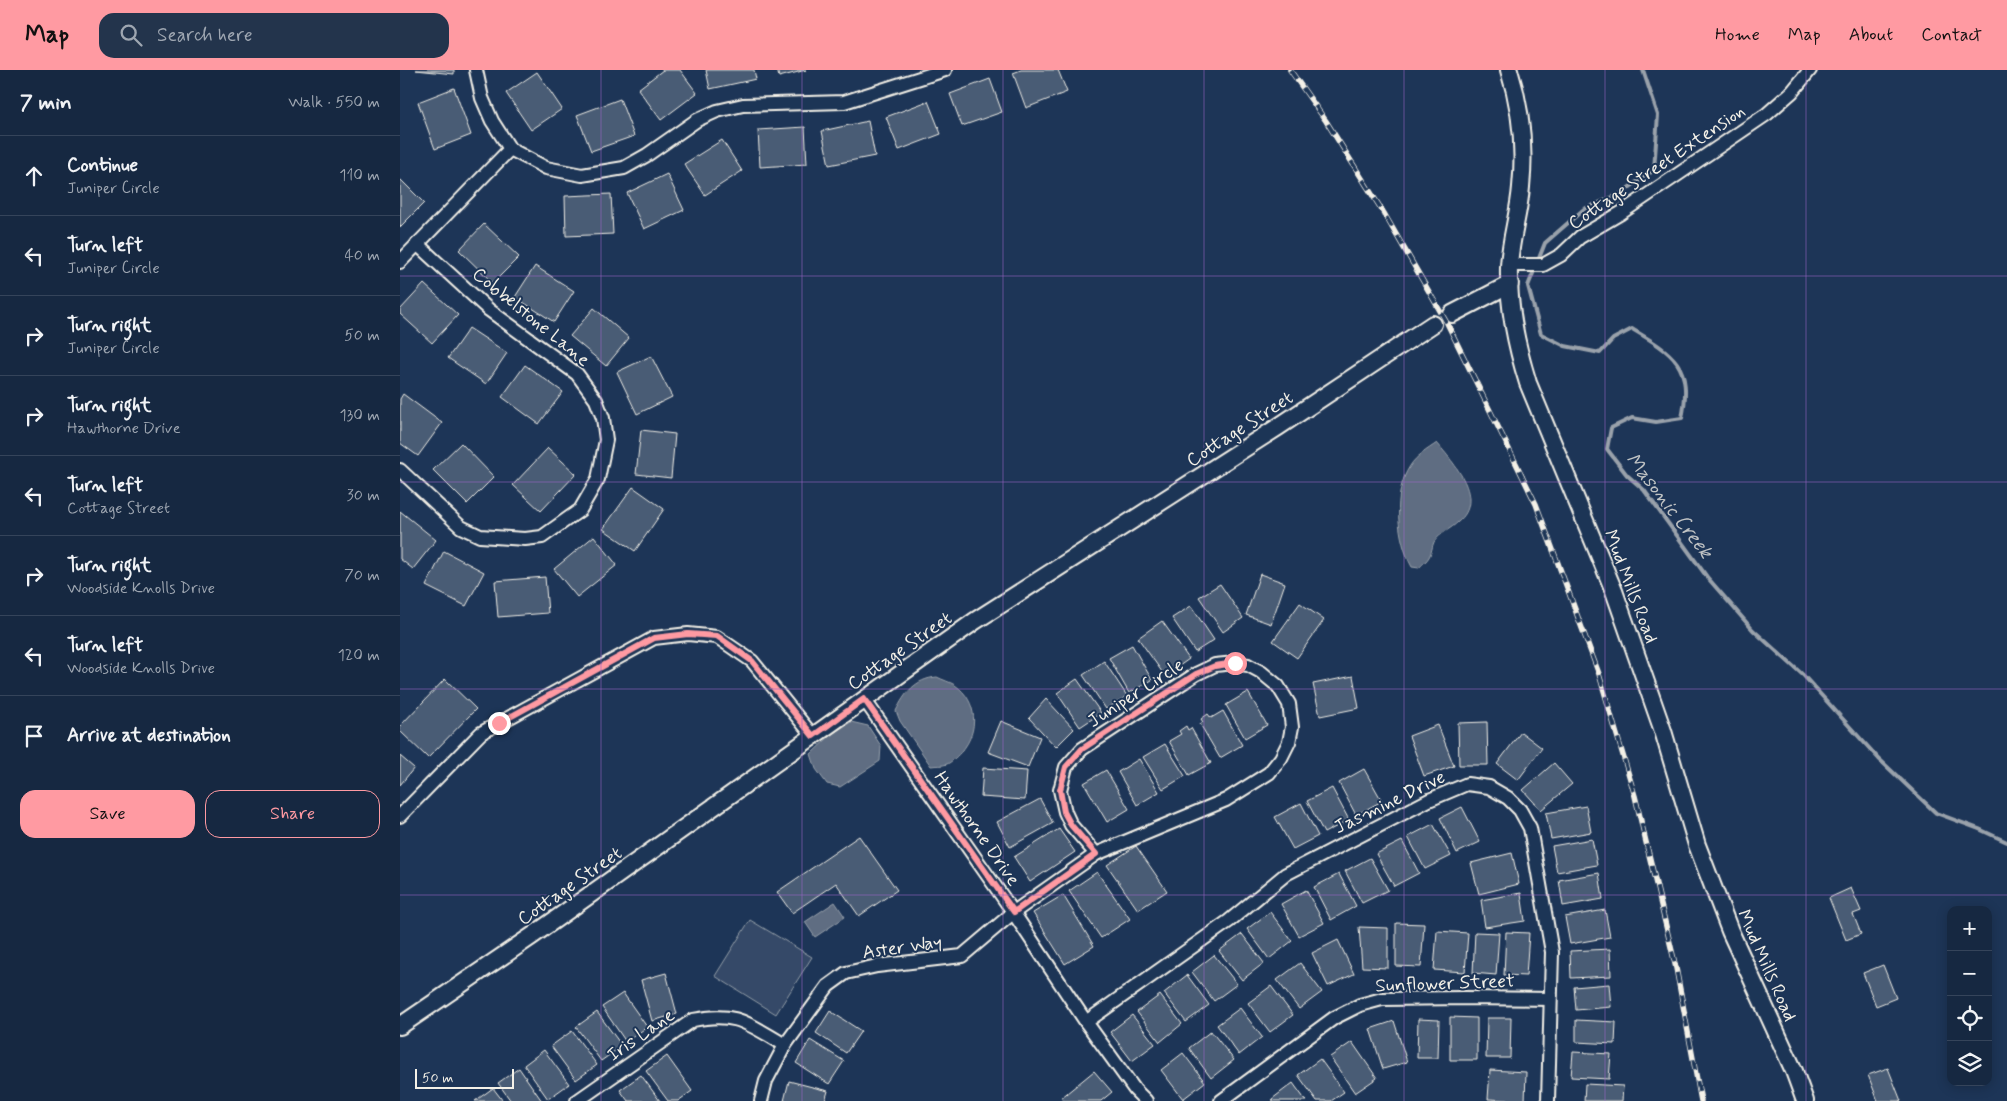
<!DOCTYPE html>
<meta charset="utf-8">
<style>
body{margin:0;font-family:Mynerve,sans-serif;background:#23344c;color:#f1f3f6}
.controls{position:absolute;right:15px;bottom:15px;display:grid;overflow:hidden;border-radius:10px;box-shadow:0 2px 12px #0003}
.controls button{width:45px;height:45px;display:grid;place-items:center;padding:0;border:0;border-bottom:1px solid #35445a;background:#162841;color:#f1f3f6;font:25px sans-serif}
.scale{position:absolute;left:15px;bottom:12px;width:99px;box-sizing:border-box;padding-left:5px;border:2px solid #f4f1e8;border-top:0;font-size:14px;line-height:18px;white-space:nowrap;color:#f4f1e8;-webkit-text-stroke:4px #1d3557;paint-order:stroke}
.stop{position:absolute;width:15px;height:15px;margin:-11px;border:4px solid #ff9aa2;border-radius:50%;background:#fff}
.stop.end{background:#ff9aa2;border-color:#fff;box-shadow:0 1px 5px #0008}
.list{margin:0;padding:0;list-style:none}
h2{display:flex;justify-content:space-between;align-items:center;height:65px;margin:0;padding:0 20px;font-size:21px}
h2 small{font-size:16px;font-weight:400;color:#9ea6b1}
.list li{display:grid;grid-template-columns:32px 1fr auto;gap:15px;align-items:center;box-sizing:border-box;height:80px;padding:0 20px;border-top:1px solid #35445a}
.list b{display:block;font-size:19px;white-space:nowrap}
.list p{margin:0;font-size:16px;white-space:nowrap;color:#9ea6b1}
.list em{font-size:16px;font-style:normal;color:#9ea6b1}
.actions{display:flex;gap:10px;padding:15px 20px}
.actions a{flex:1;padding:11px 0;border:1px solid #ff9aa2;border-radius:15px;text-align:center;font-size:18px;color:#ff9aa2}
.actions .main{background:#ff9aa2;color:#111}
.icon{flex:none;width:28px;height:28px;fill:none;stroke:currentColor;stroke-width:2;stroke-linecap:round;stroke-linejoin:round}
.map{position:relative;flex:none;width:1607px;height:1031px;overflow:hidden}
header{display:flex;align-items:center;gap:30px;box-sizing:border-box;height:70px;padding:0 25px;background:#ff9aa2;color:#111}
header strong{font-size:24px}
nav{display:flex;gap:28px;margin-inline-start:auto;font-size:18px}
.search{width:350px;height:45px;background:#23344c;display:flex;align-items:center;gap:12px;box-sizing:border-box;padding:0 18px;border-radius:15px;color:#9ea6b1;font-size:19px}
main{display:flex}
aside{flex:1;background:#162841}
.map>svg:first-child{display:block}
.green{fill:#354a67;stroke:#949ea8}
.water{fill:#5e6d82;stroke:#9aa2ab}
.lines{fill:none;stroke-linecap:round;stroke-linejoin:round}
.stream{stroke:#9aa2ab;stroke-width:4}
.building{fill:#485b74;stroke:#f4f1e8}
.minor-casing{stroke:#f4f1e8;stroke-width:16}
.tertiary-casing{stroke:#f4f1e8;stroke-width:20}
.minor{stroke:#1d3557;stroke-width:12}
.tertiary{stroke:#1d3557;stroke-width:16}
.rail-casing{stroke:#f4f1e8;stroke-width:5.5}
.rail{stroke:#1d3557;stroke-width:4;stroke-dasharray:11;stroke-linecap:butt}
.route{stroke:#ff9aa2;stroke-width:6}
.grid{fill:none;stroke:#9f67cb;stroke-width:1;stroke-opacity:0.55}
.labels{text-anchor:middle;stroke-width:4;stroke-linejoin:round;paint-order:stroke}
.street-label{font-size:19px;fill:#f4f1e8;stroke:#1d3557}
.water-label{font-size:20px;font-style:italic;fill:#c0c3c4;stroke:#1d3557}
</style>
<header>
<strong>Map</strong>
<div class="search"><svg class="icon" aria-label="search" viewBox="0 0 24 24"><circle cx="10" cy="10" r="6"/><path d="M15 15l6 6"/></svg>Search here</div>
<nav><a>Home</a><a>Map</a><a>About</a><a>Contact</a></nav>
</header>
<main>
<aside>
<h2>7 min<small>Walk · 550 m</small></h2>
<ul class="list">
<li><svg class="icon" aria-label="ahead" viewBox="0 0 24 24"><path d="M12 20V5M6 11l6-6 6 6"/></svg><div><b>Continue</b><p>Juniper Circle</p></div><em>110 m</em></li>
<li><svg class="icon" aria-label="left" viewBox="0 0 24 24"><path d="M17 20v-9H6M10 6l-5 5 5 5"/></svg><div><b>Turn left</b><p>Juniper Circle</p></div><em>40 m</em></li>
<li><svg class="icon" aria-label="right" viewBox="0 0 24 24"><path d="M7 20v-9h11M14 6l5 5-5 5"/></svg><div><b>Turn right</b><p>Juniper Circle</p></div><em>50 m</em></li>
<li><svg class="icon" aria-label="right" viewBox="0 0 24 24"><path d="M7 20v-9h11M14 6l5 5-5 5"/></svg><div><b>Turn right</b><p>Hawthorne Drive</p></div><em>130 m</em></li>
<li><svg class="icon" aria-label="left" viewBox="0 0 24 24"><path d="M17 20v-9H6M10 6l-5 5 5 5"/></svg><div><b>Turn left</b><p>Cottage Street</p></div><em>30 m</em></li>
<li><svg class="icon" aria-label="right" viewBox="0 0 24 24"><path d="M7 20v-9h11M14 6l5 5-5 5"/></svg><div><b>Turn right</b><p>Woodside Knolls Drive</p></div><em>70 m</em></li>
<li><svg class="icon" aria-label="left" viewBox="0 0 24 24"><path d="M17 20v-9H6M10 6l-5 5 5 5"/></svg><div><b>Turn left</b><p>Woodside Knolls Drive</p></div><em>120 m</em></li>
<li><svg class="icon" aria-label="arrive" viewBox="0 0 24 24"><path d="M6 21V4h12l-3 4 3 4H6"/></svg><div><b>Arrive at destination</b></div></li>
</ul>
<div class="actions"><a class="main">Save</a><a>Share</a></div>
</aside>
<div class="map">
<svg width="1607" height="1031" viewBox="0 0 1607 1031">
<rect width="100%" height="100%" fill="#1d3557"/>
<filter id="ink" filterUnits="userSpaceOnUse"><feTurbulence type="fractalNoise" baseFrequency=".02" numOctaves="2"/><feDisplacementMap in="SourceGraphic" scale="10" xChannelSelector="R" yChannelSelector="G"/><feConvolveMatrix kernelMatrix="1 2 1 2 8 2 1 2 1" color-interpolation-filters="sRGB"/></filter>
<g filter="url(#ink)">
<!-- green -->
<polygon class="green" points="350,850 412,887 376,944 315,906"/>
<!-- water -->
<g class="water">
<path d="M 1037,373 C 1054,393 1086,429 1058,452 C 1051,459 1040,463 1034,472 C 1032,476 1032,482 1029,487 C 1027,491 1022,494 1019,498 L 1012,497 C 997,470 992,423 1010,396 C 1016,386 1027,380 1037,373 Z"/>
<path d="M 537,607 C 543,610 550,612 555,615 C 578,631 579,661 562,681 C 558,685 552,692 547,694 C 543,696 536,695 531,696 L 500,651 L 496,641 C 505,623 515,609 537,607 Z"/>
<polygon points="451,652 468,656 481,676 480,691 440,717 427,714 416,699 411,684 432,664"/>
<polygon points="435,832 445,847 415,867 405,852"/>
</g>
<g class="lines">
<!-- stream -->
<path class="stream" d="M 1243,0 L 1258,45 L 1254,100 L 1220,124 L 1184,139 L 1145,173 L 1128,216 L 1141,264 L 1165,276 L 1200,283 L 1213,269 L 1232,259 C 1274,284 1293,295 1282,348 L 1256,352 L 1232,348 L 1211,358 L 1207,379 L 1227,405 L 1244,420 L 1307,507 L 1353,560 L 1403,605 L 1479,689 L 1536,743 L 1579,759 L 1607,772"/>
</g>
<!-- building -->
<g class="building">
<polygon points="16,0 54,0 54,4"/>
<polygon points="263,0 280,0 297,23 261,50 238,19"/>
<polygon points="306,0 354,0 356,9 310,19"/>
<polygon points="377,0 406,0 379,7"/>
<polygon points="621,0 658,0 667,22 626,38 613,3"/>
<polygon points="137,2 162,39 131,60 106,23"/>
<polygon points="590,9 602,42 562,56 550,24"/>
<polygon points="54,18 71,65 35,79 18,32"/>
<polygon points="220,29 234,66 191,81 177,45"/>
<polygon points="528,31 541,64 499,80 486,47"/>
<polygon points="468,51 475,86 429,95 422,61"/>
<polygon points="405,57 407,94 360,97 358,60"/>
<polygon points="322,70 342,101 305,125 284,94"/>
<polygon points="267,104 284,140 244,159 227,123"/>
<polygon points="0,109 24,133 0,157"/>
<polygon points="211,124 213,164 166,166 165,126"/>
<polygon points="84,154 119,187 93,213 59,180"/>
<polygon points="135,196 174,221 154,252 115,227"/>
<polygon points="24,214 58,245 32,273 0,244 0,240"/>
<polygon points="194,238 229,268 206,296 170,266"/>
<polygon points="69,258 107,283 86,314 48,288"/>
<polygon points="251,286 272,327 237,344 217,302"/>
<polygon points="125,295 163,322 139,354 102,327"/>
<polygon points="3,324 42,353 18,386 0,373 0,329"/>
<polygon points="241,360 275,364 271,408 236,404"/>
<polygon points="61,373 94,407 67,434 33,400"/>
<polygon points="148,378 176,404 141,441 113,415"/>
<polygon points="233,417 264,439 235,481 203,459"/>
<polygon points="0,441 36,470 13,499 0,489"/>
<polygon points="194,466 217,495 177,527 154,499"/>
<polygon points="44,481 84,502 66,536 26,516"/>
<polygon points="860,504 885,513 871,554 846,545"/>
<polygon points="145,507 148,543 98,547 95,511"/>
<polygon points="820,514 843,548 823,562 799,527"/>
<polygon points="900,533 924,550 897,588 873,571"/>
<polygon points="791,536 814,570 795,582 772,548"/>
<polygon points="762,551 789,589 765,606 738,568"/>
<polygon points="732,575 752,610 729,623 709,588"/>
<polygon points="704,591 727,626 706,639 683,605"/>
<polygon points="953,606 959,638 920,646 913,614"/>
<polygon points="45,609 76,639 28,688 0,661 0,656"/>
<polygon points="677,609 701,643 680,657 657,623"/>
<polygon points="848,622 867,655 845,668 826,635"/>
<polygon points="646,629 674,659 656,677 629,648"/>
<polygon points="823,641 842,675 820,688 800,654 803,652 801,649 808,644 811,648"/>
<polygon points="601,651 640,667 628,697 588,682"/>
<polygon points="1087,652 1088,695 1059,695 1058,653"/>
<polygon points="1038,655 1054,696 1024,706 1009,666"/>
<polygon points="786,656 788,660 791,658 811,693 789,705 769,671 781,664 779,661"/>
<polygon points="1121,662 1142,678 1118,710 1097,694"/>
<polygon points="765,674 785,706 763,719 743,687"/>
<polygon points="0,686 14,698 0,715"/>
<polygon points="739,689 759,722 737,735 718,702"/>
<polygon points="1154,693 1172,714 1141,740 1123,720"/>
<polygon points="583,698 627,701 625,730 581,727"/>
<polygon points="964,699 982,731 956,745 939,713"/>
<polygon points="706,700 729,739 707,752 684,713"/>
<polygon points="932,718 949,750 924,763 907,731"/>
<polygon points="640,729 653,753 610,777 597,752"/>
<polygon points="901,733 918,766 893,779 875,747"/>
<polygon points="1186,736 1191,762 1151,769 1146,743"/>
<polygon points="1062,737 1080,772 1057,783 1040,748"/>
<polygon points="1033,754 1051,786 1025,799 1008,767"/>
<polygon points="659,759 675,782 630,812 614,787"/>
<polygon points="459,766 497,820 459,846 436,813 392,843 377,822"/>
<polygon points="1192,769 1197,795 1157,802 1152,776"/>
<polygon points="1002,771 1019,803 994,816 976,784"/>
<polygon points="736,776 767,821 738,840 707,795"/>
<polygon points="1112,783 1119,814 1079,824 1071,793"/>
<polygon points="970,788 988,820 962,833 945,801"/>
<polygon points="697,802 730,849 701,868 669,821"/>
<polygon points="1199,803 1203,829 1163,836 1159,810"/>
<polygon points="939,804 956,836 931,850 914,817"/>
<polygon points="1451,818 1461,841 1453,844 1461,864 1446,870 1429,828"/>
<polygon points="906,820 924,853 899,866 881,834"/>
<polygon points="1121,823 1125,851 1085,857 1081,830"/>
<polygon points="663,825 694,876 665,894 633,843"/>
<polygon points="1205,840 1210,867 1170,874 1165,847"/>
<polygon points="870,842 892,871 869,889 847,859"/>
<polygon points="996,853 1024,854 1021,897 996,896"/>
<polygon points="959,857 988,858 988,898 962,897"/>
<polygon points="1037,861 1068,863 1065,902 1034,900"/>
<polygon points="1075,862 1099,863 1096,905 1073,903"/>
<polygon points="1106,862 1129,863 1126,906 1104,905"/>
<polygon points="842,864 864,893 842,910 819,881"/>
<polygon points="938,870 954,904 928,916 912,883"/>
<polygon points="1210,879 1211,906 1171,908 1170,881"/>
<polygon points="814,885 837,914 814,931 792,902"/>
<polygon points="900,893 922,922 899,939 877,910"/>
<polygon points="1483,895 1496,928 1476,936 1463,903"/>
<polygon points="266,903 277,944 252,951 241,910"/>
<polygon points="787,905 809,935 786,952 764,923"/>
<polygon points="1209,914 1211,937 1176,940 1174,917"/>
<polygon points="871,916 893,945 870,962 848,933"/>
<polygon points="223,923 247,957 226,972 202,937"/>
<polygon points="760,925 782,954 760,972 737,942"/>
<polygon points="840,938 862,967 839,985 817,955"/>
<polygon points="430,941 461,961 446,983 416,963"/>
<polygon points="197,942 222,976 201,991 176,957"/>
<polygon points="732,945 755,974 732,991 710,962"/>
<polygon points="1050,947 1077,948 1077,990 1050,990"/>
<polygon points="1087,948 1111,948 1110,988 1086,988"/>
<polygon points="1018,949 1039,950 1038,988 1017,988"/>
<polygon points="1176,950 1216,952 1215,974 1176,972"/>
<polygon points="994,951 1007,992 983,999 970,959"/>
<polygon points="172,961 197,995 176,1010 151,976"/>
<polygon points="811,961 834,990 811,1008 789,978"/>
<polygon points="410,970 444,991 429,1014 396,993"/>
<polygon points="952,972 977,1008 955,1023 930,987"/>
<polygon points="144,980 169,1014 148,1029 124,995"/>
<polygon points="1173,982 1211,984 1209,1009 1171,1007"/>
<polygon points="783,983 805,1012 783,1029 761,1000"/>
<polygon points="267,986 292,1021 278,1031 268,1031 246,1001"/>
<polygon points="920,989 944,1022 931,1031 917,1031 898,1005"/>
<polygon points="119,998 142,1031 111,1031 98,1013"/>
<polygon points="1488,998 1501,1031 1478,1031 1468,1005"/>
<polygon points="1090,1000 1126,1002 1125,1031 1088,1029"/>
<polygon points="694,1001 712,1022 701,1031 664,1031 661,1028"/>
<polygon points="241,1005 260,1031 228,1031 220,1020"/>
<polygon points="389,1011 428,1021 425,1031 384,1031"/>
<polygon points="893,1013 906,1031 873,1031 872,1029"/>
<polygon points="1185,1014 1223,1016 1222,1031 1184,1031"/>
<polygon points="93,1018 103,1031 75,1031"/>
</g>
<g class="lines">
<defs>
<g id="minor">
<polyline points="76,0 82,28 92,51 110,79 146,98 182,105 224,98 247,85 297,50 317,41 343,35 444,32 545,0"/>
<polyline points="0,192 110,79"/>
<polyline points="1109,195 1143,195 1161,185 1180,167 1221,143 1367,44 1392,22 1410,0"/>
<polyline points="0,400 61,457 80,466 125,469 142,467 180,440 198,409 206,370 203,348 196,330 177,304 89,240 17,174"/>
<polyline points="464,629 609,836 686,952 735,1020 746,1031"/>
<polyline points="0,746 81,663 254,568 288,564 317,567 352,591 413,666"/>
<polyline points="686,952 829,851 886,804 1029,730 1067,714 1089,717 1108,728 1120,740 1130,758 1152,882 1148,1031"/>
<path d="M 177,1031 L 293,950 C 337,941 348,954 385,975"/>
<polyline points="361,1031 366,1011 385,975 428,916 446,903 477,896 562,886 614,842 696,784 826,730 869,703 881,688 889,672 892,657 889,634 878,616 861,602 848,595 835,593 815,595 796,604 682,679 666,697 660,720 665,742 671,755 696,784"/>
<polyline points="821,1031 934,948 960,935 982,929 1065,928 1150,929"/>
</g>
<g id="tertiary">
<path d="M 1109,0 C 1121,38 1125,78 1121,117 C 1119,144 1110,170 1109,197 C 1108,237 1116,275 1128,313 L 1214,521 L 1263,661 L 1297,775 L 1330,861 L 1394,1001 L 1405,1031"/>
<polyline points="1052,244 1110,214"/>
<polyline points="0,956 132,866 575,551 878,357 1033,254"/>
</g>
</defs>
<!-- minor casing -->
<use href="#minor" class="minor-casing"/>
<!-- tertiary casing -->
<use href="#tertiary" class="tertiary-casing"/>
<!-- minor -->
<use href="#minor" class="minor"/>
<!-- tertiary -->
<use href="#tertiary" class="tertiary"/>
<defs>
<polyline id="rail" points="890,0 926,51 985,145 1047,253 1136,434 1199,604 1235,726 1276,898 1301,1031"/>
</defs>
<!-- rail casing -->
<use href="#rail" class="rail-casing"/>
<!-- rail -->
<use href="#rail" class="rail"/>
</g>
</g>
<g class="lines" filter="url(#ink)">
<!-- route -->
<polyline class="route" points="99,653 254,568 288,564 317,566 352,591 413,666 464,629 614,842 696,784 671,755 664,742 660,720 666,697 682,679 796,604 815,596 835,593"/>
</g>
<!-- grid -->
<path class="grid" d="M 201,0 L 201,1031M 402,0 L 402,1031M 603,0 L 603,1031M 804,0 L 804,1031M 1004,0 L 1004,1031M 1205,0 L 1205,1031M 1406,0 L 1406,1031M 0,206 L 1607,206M 0,412 L 1607,412M 0,619 L 1607,619M 0,825 L 1607,825"/>
<g class="labels">
<!-- street labels -->
<g class="street-label">
<text transform="translate(1256 96) rotate(-34)" y="7">Cottage Street Extension</text>
<text transform="translate(132 246) rotate(39)" y="7">Cobbelstone Lane</text>
<text transform="translate(839 358) rotate(-33)" y="7">Cottage Street</text>
<text transform="translate(1232 516) rotate(69)" y="7">Mud Mills Road</text>
<text transform="translate(499 580) rotate(-35)" y="7">Cottage Street</text>
<text transform="translate(735 622) rotate(-33)" y="7">Juniper Circle</text>
<text transform="translate(989 731) rotate(-26)" y="7">Jasmine Drive</text>
<text transform="translate(578 758) rotate(55)" y="7">Hawthorne Drive</text>
<text transform="translate(169 815) rotate(-35)" y="7">Cottage Street</text>
<text transform="translate(502 876) rotate(-8)" y="7">Aster Way</text>
<text transform="translate(1368 895) rotate(66)" y="7">Mud Mills Road</text>
<text transform="translate(1045 912) rotate(-2)" y="7">Sunflower Street</text>
<text transform="translate(240 964) rotate(-35)" y="7">Iris Lane</text>
</g>
<!-- water labels -->
<g class="water-label">
<text transform="translate(1270 435) rotate(52)" y="7">Masonic Creek</text>
</g>
</g>
</svg>
<div class="controls">
<button>+</button>
<button>−</button>
<button><svg class="icon" aria-label="locate" viewBox="0 0 24 24"><circle cx="12" cy="12" r="6"/><path d="M12 2v4M12 18v4M2 12h4M18 12h4"/></svg></button>
<button><svg class="icon" aria-label="layers" viewBox="0 0 24 24"><path d="M12 4l9 5-9 5-9-5zM3 14l9 5 9-5"/></svg></button>
</div>
<div class="scale">50 m</div>
<div class="stop" style="left:835px;top:593px"></div>
<div class="stop end" style="left:99px;top:653px"></div>
</div>
</main>
